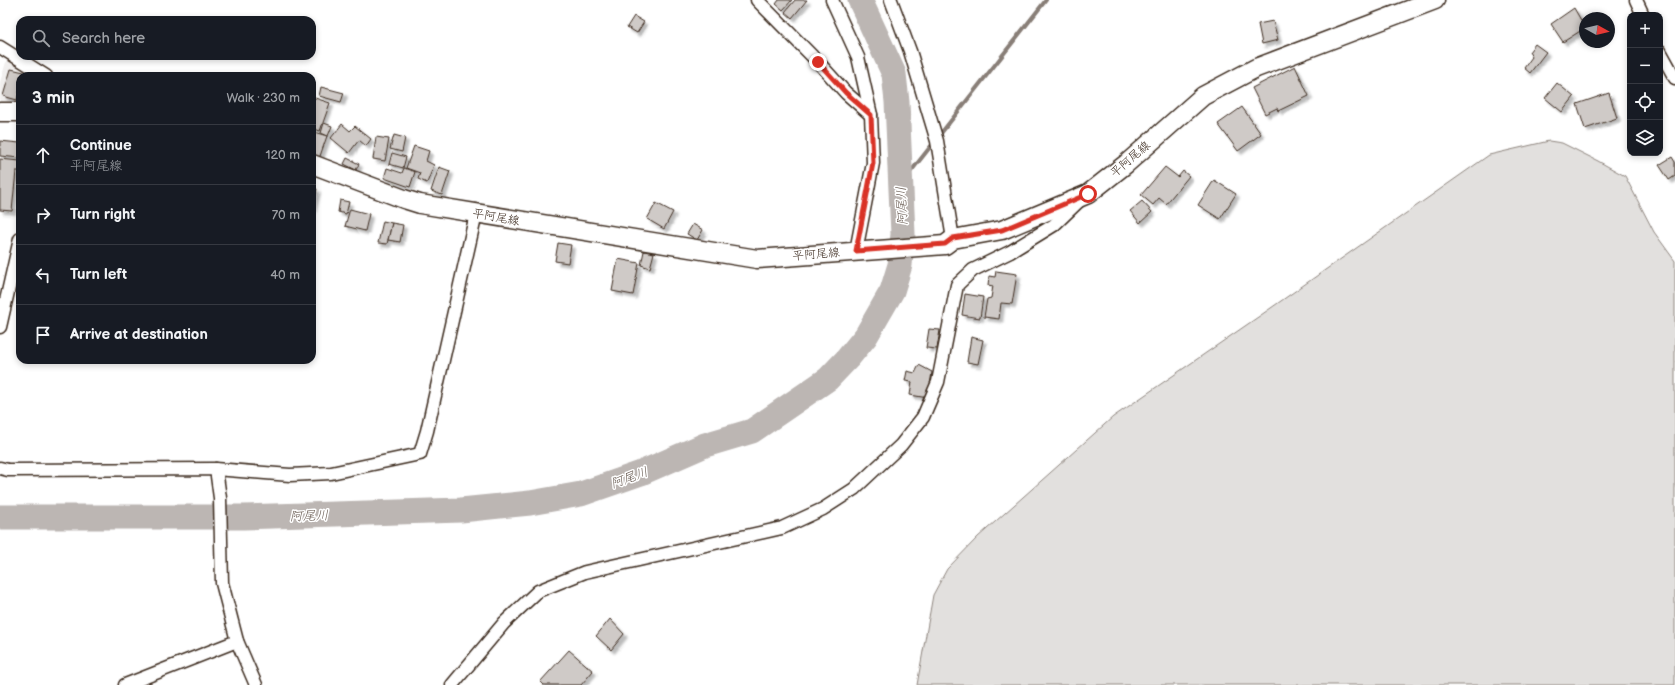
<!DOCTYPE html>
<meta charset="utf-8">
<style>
body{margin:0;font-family:"Balsamiq Sans","Klee One",sans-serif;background:#242831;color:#f1f3f6}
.controls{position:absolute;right:12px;top:12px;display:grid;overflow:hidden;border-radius:8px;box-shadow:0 2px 6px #0003}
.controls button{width:36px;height:36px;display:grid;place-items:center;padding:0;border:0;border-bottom:1px solid #363941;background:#171b24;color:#f1f3f6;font:20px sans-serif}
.compass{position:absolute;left:1579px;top:12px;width:36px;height:36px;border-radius:50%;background:#171b24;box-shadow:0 2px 6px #0003;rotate:98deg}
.stop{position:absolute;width:12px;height:12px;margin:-9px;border:3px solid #d93025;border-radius:50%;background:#fff}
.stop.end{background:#d93025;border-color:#fff;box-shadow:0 1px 4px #0008}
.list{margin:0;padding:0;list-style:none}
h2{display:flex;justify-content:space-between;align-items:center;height:52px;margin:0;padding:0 16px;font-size:17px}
h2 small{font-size:13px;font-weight:400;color:#9ea1a6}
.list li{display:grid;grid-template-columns:26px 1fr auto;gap:12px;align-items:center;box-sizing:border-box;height:60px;padding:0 16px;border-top:1px solid #363941}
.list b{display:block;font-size:15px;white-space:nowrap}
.list p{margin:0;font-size:13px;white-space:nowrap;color:#9ea1a6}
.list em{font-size:13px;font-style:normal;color:#9ea1a6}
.icon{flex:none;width:22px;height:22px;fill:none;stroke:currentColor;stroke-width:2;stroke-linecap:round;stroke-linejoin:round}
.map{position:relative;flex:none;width:1675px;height:685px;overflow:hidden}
.search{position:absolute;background:#171b24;box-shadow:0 2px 6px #0003;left:16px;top:16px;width:300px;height:44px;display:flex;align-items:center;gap:10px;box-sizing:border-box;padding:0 14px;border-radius:12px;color:#9ea1a6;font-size:15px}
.panel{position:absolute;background:#171b24;box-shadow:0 2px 6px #0003;left:16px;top:72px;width:300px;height:292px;border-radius:12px}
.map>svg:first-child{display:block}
.built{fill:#f1efee}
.green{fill:#e2e0de;stroke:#8e857e}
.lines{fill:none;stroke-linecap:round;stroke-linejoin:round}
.stream{stroke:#887e77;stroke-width:4}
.river{stroke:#bcb6b3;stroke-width:25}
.building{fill:#cfcac7;stroke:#3b2a1e;filter:url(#shadow)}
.street-casing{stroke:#3b2a1e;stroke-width:15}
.secondary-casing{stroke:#3b2a1e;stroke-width:21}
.street{stroke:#fff;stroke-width:12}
.secondary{stroke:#fff;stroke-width:18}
.route{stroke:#d93025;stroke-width:5}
.labels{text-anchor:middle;stroke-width:3;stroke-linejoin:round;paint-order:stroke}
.street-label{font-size:12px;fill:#3b2a1e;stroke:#fff}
.water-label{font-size:13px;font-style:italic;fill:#685b52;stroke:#fff}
</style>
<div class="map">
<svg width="1675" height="685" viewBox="0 0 1675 685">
<defs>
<filter id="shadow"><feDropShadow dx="3.5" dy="3.5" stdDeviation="1" flood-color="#0004"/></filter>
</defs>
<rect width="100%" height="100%" fill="#fff"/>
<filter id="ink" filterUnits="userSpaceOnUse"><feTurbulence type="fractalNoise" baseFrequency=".025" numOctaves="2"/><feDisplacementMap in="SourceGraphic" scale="8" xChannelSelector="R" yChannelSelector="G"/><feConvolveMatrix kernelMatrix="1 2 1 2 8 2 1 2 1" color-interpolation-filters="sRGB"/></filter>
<g filter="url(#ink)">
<!-- built -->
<polygon class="built" points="7,59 34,76 20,76 20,104 0,106 0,82"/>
<!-- green -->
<polygon class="green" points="1549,141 1562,143 1598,161 1625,176 1654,232 1675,261 1675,685 917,685 933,595 947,569 978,537 1113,417 1261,315 1489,155"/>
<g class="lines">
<!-- stream -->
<polyline class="stream" points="901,184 1046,0"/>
<!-- river -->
<polyline class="river" points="0,517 244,517 461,510 530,503 581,494 641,473 705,445 752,431 828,379 848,358 866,336 892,291 900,265 903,234 897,102 894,74 860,0"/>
</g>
<!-- building -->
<g class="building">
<polygon points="779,0 792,0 783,10 776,4"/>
<polygon points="795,0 807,0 792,18 785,12"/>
<polygon points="1574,8 1582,22 1585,20 1585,28 1563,42 1551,24"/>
<polygon points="634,16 644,22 637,33 627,27"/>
<polygon points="1273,21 1278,40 1262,44 1258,24"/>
<polygon points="1535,44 1546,52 1530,73 1524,68 1532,57 1529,52"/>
<polygon points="1295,66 1309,96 1278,111 1277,108 1265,114 1252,88"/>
<polygon points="11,69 24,72 23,76 20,76 20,89 17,100 3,96"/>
<polygon points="1557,83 1574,97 1562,112 1545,98"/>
<polygon points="321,87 344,93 341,102 319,96"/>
<polygon points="1609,93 1617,118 1585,129 1577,104"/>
<polygon points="312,97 330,103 320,131 312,128"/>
<polygon points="1242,107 1261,134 1238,151 1218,124"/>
<polygon points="324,123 332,126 328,136 321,133"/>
<polygon points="342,124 350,131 355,126 371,139 366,146 359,140 349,153 331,138"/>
<polygon points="314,132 327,136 319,159 312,156 312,137"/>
<polygon points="394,135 405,138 402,152 390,149"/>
<polygon points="376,137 389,139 385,161 373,159"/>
<polygon points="0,141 20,143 20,158 0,156"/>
<polygon points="414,146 429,151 426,161 434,165 427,183 418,179 420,173 406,168"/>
<polygon points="392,153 406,157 403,168 389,164"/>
<polygon points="1672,157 1675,162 1675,176 1669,180 1659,165"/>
<polygon points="347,158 359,164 356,170 344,164"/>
<polygon points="0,159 20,161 20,171 16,171 12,211 0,210"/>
<polygon points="439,167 450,171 442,195 431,191"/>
<polygon points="1165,167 1178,177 1183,171 1189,176 1166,204 1159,198 1153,205 1141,195"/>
<polygon points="387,168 402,173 404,168 415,172 410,187 384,178"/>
<polygon points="1214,180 1236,194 1220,219 1198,205"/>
<polygon points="312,188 317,189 312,210"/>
<polygon points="340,200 349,202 346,214 338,212"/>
<polygon points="1142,201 1152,212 1140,223 1130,211"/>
<polygon points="656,203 673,212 664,229 647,219"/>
<polygon points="350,209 369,214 365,231 345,226"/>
<polygon points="383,221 392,223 387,244 378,243"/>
<polygon points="392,223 403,225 400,242 388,240"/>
<polygon points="693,224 703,230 697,240 687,234"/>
<polygon points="558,243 571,245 568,263 555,261"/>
<polygon points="644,251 654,253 650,268 641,265"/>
<polygon points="618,259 639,263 633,295 612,291"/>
<polygon points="996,271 1017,274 1012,304 1001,303 999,319 984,317 987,299 991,298 993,286 988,285 989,276 995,277"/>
<polygon points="965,294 983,297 980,318 962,315"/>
<polygon points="929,329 940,330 937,349 926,348"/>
<polygon points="971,337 983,340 978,364 967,362"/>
<polygon points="919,365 932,372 928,398 910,395 912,382 905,381 907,371 915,373"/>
<polygon points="610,619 624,634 611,650 596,636"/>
<polygon points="569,650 593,671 581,685 543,685 540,682"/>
</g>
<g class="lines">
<defs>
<g id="street">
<polyline points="757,0 818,62 846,93 871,115"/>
<polyline points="832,0 858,57 871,115 873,163 856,251"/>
<polyline points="891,0 910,51 937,141 953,239"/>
<polyline points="1636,0 1643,15"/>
<polyline points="0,47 46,76"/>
<polyline points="1660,51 1675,78"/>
<polyline points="0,327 20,239"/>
<polyline points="0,468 8,470 216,469 290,475 331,473 420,454 427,431 476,214"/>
<polyline points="216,469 220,498 222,583 237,641 256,685"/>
<polyline points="125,685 237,641"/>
<polyline points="452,685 504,623 538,591 585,572 782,528 823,509 854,489 901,445 923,417 938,382 957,285 973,270 1010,252 1054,225 1079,201"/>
</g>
<g id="secondary">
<polyline points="0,112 20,112"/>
<polyline points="312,164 404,199 420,204 757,259 945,245 953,239 1002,230 1088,194 1126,164 1203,96 1256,68 1435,0"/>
</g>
</defs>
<!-- street casing -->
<use href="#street" class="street-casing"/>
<!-- secondary casing -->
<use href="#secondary" class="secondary-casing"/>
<!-- street -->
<use href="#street" class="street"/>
<!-- secondary -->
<use href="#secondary" class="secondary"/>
</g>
</g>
<g class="lines" filter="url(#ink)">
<!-- route -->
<polyline class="route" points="818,62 846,93 871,115 873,163 856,251 945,244 953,238 1002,230 1088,194"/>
</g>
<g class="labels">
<!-- street labels -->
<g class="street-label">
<text transform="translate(1130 159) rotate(-41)" y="4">平阿尾線</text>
<text transform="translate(496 217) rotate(10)" y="4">平阿尾線</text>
<text transform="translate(816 254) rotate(-5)" y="4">平阿尾線</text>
</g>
<!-- water labels -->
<g class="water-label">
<text transform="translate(901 206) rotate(-93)" y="5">阿尾川</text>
<text transform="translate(629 477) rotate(-20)" y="5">阿尾川</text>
<text transform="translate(309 515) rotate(-2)" y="5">阿尾川</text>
</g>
</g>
</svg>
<div class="controls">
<button>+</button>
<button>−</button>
<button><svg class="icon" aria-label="locate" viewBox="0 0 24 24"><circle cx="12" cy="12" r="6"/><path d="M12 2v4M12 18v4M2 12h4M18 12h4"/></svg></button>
<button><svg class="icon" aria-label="layers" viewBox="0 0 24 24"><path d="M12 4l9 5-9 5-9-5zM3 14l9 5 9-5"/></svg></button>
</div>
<svg class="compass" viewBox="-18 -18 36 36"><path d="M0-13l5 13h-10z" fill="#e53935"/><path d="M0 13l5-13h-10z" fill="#9ea1a6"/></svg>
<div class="stop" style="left:1088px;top:194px"></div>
<div class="stop end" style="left:818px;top:62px"></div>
<div class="search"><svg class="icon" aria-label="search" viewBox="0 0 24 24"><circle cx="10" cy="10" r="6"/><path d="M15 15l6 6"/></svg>Search here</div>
<section class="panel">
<h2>3 min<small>Walk · 230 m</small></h2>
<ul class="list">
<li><svg class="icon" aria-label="ahead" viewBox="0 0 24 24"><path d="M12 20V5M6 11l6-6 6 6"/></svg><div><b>Continue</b><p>平阿尾線</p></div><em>120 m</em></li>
<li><svg class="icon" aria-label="right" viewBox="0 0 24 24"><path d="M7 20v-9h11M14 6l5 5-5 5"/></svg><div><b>Turn right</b></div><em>70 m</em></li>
<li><svg class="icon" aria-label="left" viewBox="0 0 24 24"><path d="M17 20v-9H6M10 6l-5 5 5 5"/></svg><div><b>Turn left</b></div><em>40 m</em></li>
<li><svg class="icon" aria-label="arrive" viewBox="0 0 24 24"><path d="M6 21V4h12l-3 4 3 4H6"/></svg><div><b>Arrive at destination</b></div></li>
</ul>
</section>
</div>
